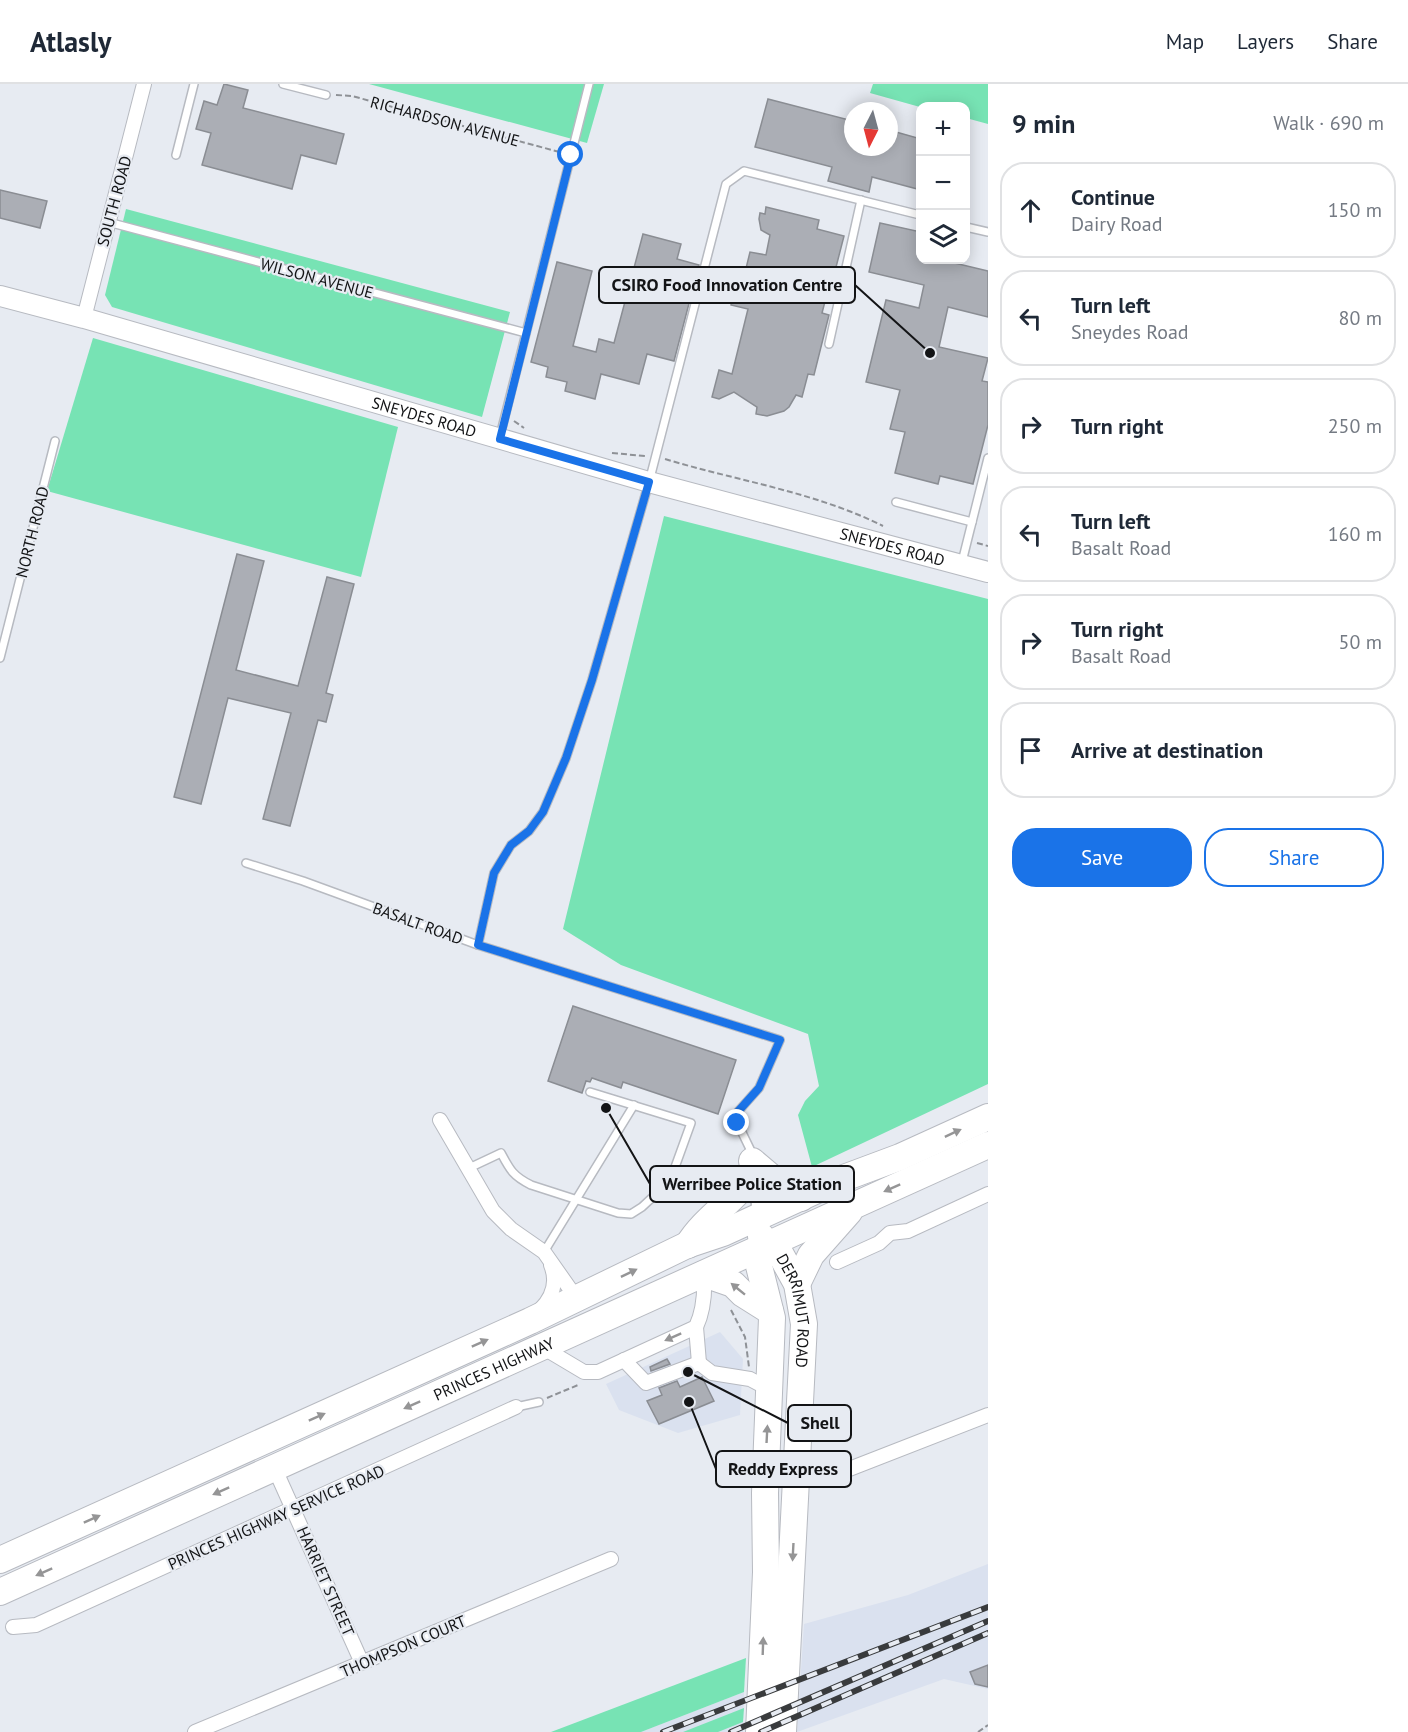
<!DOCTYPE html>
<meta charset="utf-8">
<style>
body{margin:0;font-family:"PT Sans",sans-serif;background:#f2f2f3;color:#1f2937}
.controls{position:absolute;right:18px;top:18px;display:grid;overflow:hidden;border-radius:12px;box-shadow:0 3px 15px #0003}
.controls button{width:54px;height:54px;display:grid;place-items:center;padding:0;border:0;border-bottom:2px solid #e0e1e3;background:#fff;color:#1f2937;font:30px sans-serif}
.compass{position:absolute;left:844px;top:18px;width:54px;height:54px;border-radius:50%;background:#fff;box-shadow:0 3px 15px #0003;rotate:186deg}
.stop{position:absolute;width:18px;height:18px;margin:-14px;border:4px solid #1a73e8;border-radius:50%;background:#fff}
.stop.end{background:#1a73e8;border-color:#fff;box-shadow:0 2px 6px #0008}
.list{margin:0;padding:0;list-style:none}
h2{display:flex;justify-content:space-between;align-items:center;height:78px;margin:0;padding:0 24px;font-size:26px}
h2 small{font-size:20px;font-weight:400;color:#747a83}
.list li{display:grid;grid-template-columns:39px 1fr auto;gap:18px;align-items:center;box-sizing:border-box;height:96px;margin:0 12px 12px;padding:0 12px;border:2px solid #e0e1e3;border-radius:24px}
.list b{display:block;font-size:22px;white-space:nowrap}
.list p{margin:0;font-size:20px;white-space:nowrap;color:#747a83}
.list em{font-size:20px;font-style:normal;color:#747a83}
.actions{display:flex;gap:12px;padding:18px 24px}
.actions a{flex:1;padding:14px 0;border:2px solid #1a73e8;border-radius:24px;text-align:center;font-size:21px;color:#1a73e8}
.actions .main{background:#1a73e8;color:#fff}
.icon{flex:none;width:33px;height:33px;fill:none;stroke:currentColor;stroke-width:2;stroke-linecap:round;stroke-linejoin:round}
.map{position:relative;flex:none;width:988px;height:1648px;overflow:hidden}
header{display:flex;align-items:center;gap:36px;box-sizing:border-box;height:84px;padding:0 30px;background:#fff;border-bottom:2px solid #e0e1e3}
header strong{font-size:28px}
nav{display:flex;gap:33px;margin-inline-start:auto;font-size:21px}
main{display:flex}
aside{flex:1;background:#fff}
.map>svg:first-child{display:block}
.built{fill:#dae1ef}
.green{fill:#77e3b4}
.building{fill:#abaeb5;stroke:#8a8d93;stroke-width:1.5}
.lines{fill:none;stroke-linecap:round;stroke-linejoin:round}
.lane-casing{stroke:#b7bac1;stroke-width:10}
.street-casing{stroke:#b7bac1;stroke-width:16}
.secondary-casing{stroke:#b7bac1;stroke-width:22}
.highway-casing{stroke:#b7bac1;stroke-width:28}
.path{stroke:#8e9196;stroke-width:2;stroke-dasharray:6 3;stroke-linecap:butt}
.lane{stroke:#fff;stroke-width:7}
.street{stroke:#fff;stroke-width:14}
.secondary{stroke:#fff;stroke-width:20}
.highway{stroke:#fff;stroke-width:26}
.rail-casing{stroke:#393b3d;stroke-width:6}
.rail{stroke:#e7ebf2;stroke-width:4;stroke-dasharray:11;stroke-linecap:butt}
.oneway{fill:#959596}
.route{stroke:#1a73e8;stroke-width:8}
.labels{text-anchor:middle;stroke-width:4.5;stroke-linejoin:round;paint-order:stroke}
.street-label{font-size:16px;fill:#131416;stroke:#e7ebf2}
.leader{fill:none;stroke:#131416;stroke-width:2}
.callout-dot{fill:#131416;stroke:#e7ebf2;stroke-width:2}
.callout{fill:#e7ebf2;stroke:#131416;stroke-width:2}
.callout-label{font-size:18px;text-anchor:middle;font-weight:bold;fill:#131416}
</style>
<header>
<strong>Atlasly</strong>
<nav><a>Map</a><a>Layers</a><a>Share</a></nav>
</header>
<main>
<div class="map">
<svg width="988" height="1648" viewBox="0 0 988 1648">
<rect width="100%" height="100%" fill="#e7ebf2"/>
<!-- built -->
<g class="built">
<polygon points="720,1248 743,1275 740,1331 678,1349 619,1326 606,1300"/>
<polygon points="988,1480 988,1605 944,1595 797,1648 804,1540 908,1511"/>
<polygon points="744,1608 743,1648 641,1648"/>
</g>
<!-- green -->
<g class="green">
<polygon points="369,0 604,0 587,59"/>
<polygon points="873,0 988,0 988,40 966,34 966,22 920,23 870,9"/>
<polygon points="126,125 510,228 482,333 112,223 105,211"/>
<polygon points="93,254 398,343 361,493 47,407"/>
<polygon points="664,432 988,515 988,1000 812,1083 798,1031 805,1017 819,1002 808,950 621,881 563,845"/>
<polygon points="746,1574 744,1608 641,1648 551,1648"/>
<polygon points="744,1624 743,1638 718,1648 683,1648"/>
</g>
<!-- building -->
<g class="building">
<polygon points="224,0 248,6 243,24 344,50 336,80 301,71 292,105 202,81 211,49 196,45 204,17 217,21"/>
<polygon points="768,15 853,37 853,63 889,63 889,46 921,55 921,106 872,93 869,108 828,97 832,83 755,63"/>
<polygon points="0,106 47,117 40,144 0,134"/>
<polygon points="766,123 819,136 817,145 844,152 835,187 839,188 835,208 828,206 822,229 829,231 814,291 808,290 802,313 796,311 789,323 784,327 767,332 756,330 757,323 734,308 719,315 712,313 719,286 732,290 748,225 731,221 734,207 740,209 750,168 766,171 770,151 761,146 759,135 760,129 765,130"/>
<polygon points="880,139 921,148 921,176 942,176 988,187 988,233 948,223 939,263 988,274 982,297 988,298 988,341 973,400 940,392 938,400 895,389 905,348 890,345 900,306 866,298 886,216 919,224 924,201 869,188"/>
<polygon points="643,150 681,160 677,175 699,181 674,277 647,270 639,300 601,290 595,315 565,307 567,298 546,293 548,283 531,278 557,178 592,187 573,262 596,268 599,255 614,259"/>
<polygon points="237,470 264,477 236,586 298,602 327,493 354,500 326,609 333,611 326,638 318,636 290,742 263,735 291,629 228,614 201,720 174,713"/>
<polygon points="573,922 736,976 718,1030 623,998 621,1004 592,994 590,998 586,997 582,1009 548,997"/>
<polygon points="667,1275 670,1280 651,1287 650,1283"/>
<polygon points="702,1293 714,1317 659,1340 647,1317 662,1311 659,1304 677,1297 680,1303"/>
<polygon points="988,1581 988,1603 975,1600 970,1588"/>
</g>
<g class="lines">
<defs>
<g id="lane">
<polyline points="283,0 326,11"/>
<polyline points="176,71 194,0"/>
<polyline points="108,138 526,249"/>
<polyline points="966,143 988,148"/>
<polyline points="829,260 861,116"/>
<polyline points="500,352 589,0"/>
<polyline points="896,418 972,438"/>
<polyline points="962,478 988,374"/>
<polyline points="0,574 55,357"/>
<polyline points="246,779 303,797 478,861 780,956 759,1004 734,1032 750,1065 751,1072"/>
<polyline points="478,861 494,789 511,761 529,747 543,728 566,674 592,596 649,398 726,100 744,87 920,131"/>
<path d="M 467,1085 L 501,1069 C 510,1086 513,1092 531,1101 L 618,1129 L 631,1130 L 642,1123 L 670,1097 L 691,1039 L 590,1008"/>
<polyline points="754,1101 756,1129"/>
<polyline points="544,1168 634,1021"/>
<polyline points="516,1323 539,1318"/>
</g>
<g id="street">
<polyline points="84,234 144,0"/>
<polyline points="440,1036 493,1127 511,1145 544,1168 577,1215"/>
<polyline points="837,1178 879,1159 890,1149 908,1147 988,1110"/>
<path d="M 540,1226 C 552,1214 558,1198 551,1181"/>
<polyline points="696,1243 699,1279"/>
<path d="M 542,1263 L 584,1288 L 598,1288 L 696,1243 C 704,1226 705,1208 704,1190"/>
<polyline points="624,1276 646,1299 699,1279 712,1289 750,1295 769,1305"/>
<polyline points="274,1383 362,1579"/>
<polyline points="839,1389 988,1331"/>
<polyline points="13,1543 36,1541 516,1323"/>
<polyline points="195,1648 611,1475"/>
</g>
<g id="secondary">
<path id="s1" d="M 0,212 L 84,234 L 649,398 L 988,488"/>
</g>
<g id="highway">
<polyline points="752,1077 778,1099 801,1114"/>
<path d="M 688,1161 C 705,1133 735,1117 753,1090"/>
<path id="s2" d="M 764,1162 L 781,1171 L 797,1200 L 804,1240 L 783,1648"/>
<polyline points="704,1190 733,1200 743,1210 770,1227"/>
<polyline points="797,1200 811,1171 849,1128"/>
<polyline points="0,1476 530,1237 687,1161 723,1149 841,1095 900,1073 988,1033"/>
<path id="s3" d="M 0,1508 L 988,1061"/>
<polyline points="759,1648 766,1488 765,1409 772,1234 759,1182 764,1162 761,1152"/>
</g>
</defs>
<!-- lane casing -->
<use href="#lane" class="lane-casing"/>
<!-- street casing -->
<use href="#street" class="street-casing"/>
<!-- secondary casing -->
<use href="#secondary" class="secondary-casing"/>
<!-- highway casing -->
<use href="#highway" class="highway-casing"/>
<!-- path -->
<g class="path">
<polyline points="336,11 352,12 563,69"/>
<polyline points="514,337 524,344"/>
<polyline points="612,369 645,372"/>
<path d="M 665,375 C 738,397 815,408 883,442"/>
<polyline points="977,459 988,462"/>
<polyline points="678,1100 706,1110"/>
<polyline points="731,1226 745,1253 749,1283"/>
<polyline points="547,1314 578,1301"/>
<polyline points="978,1648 988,1641"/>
</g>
<!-- lane -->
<use href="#lane" class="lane"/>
<!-- street -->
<use href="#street" class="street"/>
<!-- secondary -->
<use href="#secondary" class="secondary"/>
<!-- highway -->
<use href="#highway" class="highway"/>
<defs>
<g id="rail">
<polyline points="663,1648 988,1523"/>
<polyline points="731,1648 988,1537"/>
<polyline points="761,1648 988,1549"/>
</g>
</defs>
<!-- rail casing -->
<use href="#rail" class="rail-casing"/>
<!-- rail -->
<use href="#rail" class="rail"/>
</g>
<!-- one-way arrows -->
<defs><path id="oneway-solid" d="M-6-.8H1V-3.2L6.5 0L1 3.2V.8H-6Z" transform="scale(1.5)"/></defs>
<g class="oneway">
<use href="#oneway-solid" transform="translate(953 1049) rotate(-25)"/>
<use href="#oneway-solid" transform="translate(892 1104) rotate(156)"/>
<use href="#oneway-solid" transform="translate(629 1189) rotate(-26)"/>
<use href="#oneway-solid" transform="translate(738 1205) rotate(-141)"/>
<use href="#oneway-solid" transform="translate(673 1253) rotate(156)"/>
<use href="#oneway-solid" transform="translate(480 1259) rotate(-24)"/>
<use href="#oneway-solid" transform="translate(412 1321) rotate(156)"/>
<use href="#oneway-solid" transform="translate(317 1333) rotate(-24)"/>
<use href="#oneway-solid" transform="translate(767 1350) rotate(-87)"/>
<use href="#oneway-solid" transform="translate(221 1407) rotate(156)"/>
<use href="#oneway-solid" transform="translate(92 1435) rotate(-24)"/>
<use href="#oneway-solid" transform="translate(793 1468) rotate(93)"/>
<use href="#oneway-solid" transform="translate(44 1488) rotate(156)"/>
<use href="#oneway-solid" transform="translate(763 1562) rotate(-88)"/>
</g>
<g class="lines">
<!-- route -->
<polyline class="route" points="571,71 500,355 649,398 592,596 566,674 543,728 529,747 511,761 494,789 478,861 780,956 759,1004 734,1032 737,1039"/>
</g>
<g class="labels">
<!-- street labels -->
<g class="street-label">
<text transform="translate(445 37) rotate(15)" y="6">RICHARDSON AVENUE</text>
<text transform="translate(114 117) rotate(-75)" y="6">SOUTH ROAD</text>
<text transform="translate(317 194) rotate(15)" y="6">WILSON AVENUE</text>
<text dy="6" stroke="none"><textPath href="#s1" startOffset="441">SNEYDES ROAD</textPath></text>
<text transform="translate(32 448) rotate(-76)" y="6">NORTH ROAD</text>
<text dy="6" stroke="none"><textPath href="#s1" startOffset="927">SNEYDES ROAD</textPath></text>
<text transform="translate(418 839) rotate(20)" y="6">BASALT ROAD</text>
<text dy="6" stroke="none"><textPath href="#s2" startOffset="78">DERRIMUT ROAD</textPath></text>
<text dy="6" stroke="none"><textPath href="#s3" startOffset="542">PRINCES HIGHWAY</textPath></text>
<text transform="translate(276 1433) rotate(-24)" y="6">PRINCES HIGHWAY SERVICE ROAD</text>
<text transform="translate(326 1497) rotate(66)" y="6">HARRIET STREET</text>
<text transform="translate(403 1562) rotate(-23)" y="6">THOMPSON COURT</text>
</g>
</g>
<!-- callouts -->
<path class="leader" d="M930 269L855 201M606 1024L650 1100M688 1288L788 1339M689 1318L716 1385"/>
<g class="callout-dot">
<circle cx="930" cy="269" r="6"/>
<circle cx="606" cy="1024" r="6"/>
<circle cx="688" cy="1288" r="6"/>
<circle cx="689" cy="1318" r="6"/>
</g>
<g class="callout">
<rect x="599" y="183" width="256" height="36" rx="6"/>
<rect x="650" y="1082" width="204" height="36" rx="6"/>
<rect x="788" y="1321" width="63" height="36" rx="6"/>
<rect x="716" y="1367" width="135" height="36" rx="6"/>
</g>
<g class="callout-label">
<text x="727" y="207">CSIRO Foođ Innovation Centre</text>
<text x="752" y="1106">Werribee Police Station</text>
<text x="820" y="1345">Shell</text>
<text x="783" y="1391">Reddy Express</text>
</g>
</svg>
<div class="controls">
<button>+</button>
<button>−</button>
<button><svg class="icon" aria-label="layers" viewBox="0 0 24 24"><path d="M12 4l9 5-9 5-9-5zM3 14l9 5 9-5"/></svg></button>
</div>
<svg class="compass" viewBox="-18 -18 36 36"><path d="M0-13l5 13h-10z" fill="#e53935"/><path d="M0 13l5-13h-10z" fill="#747a83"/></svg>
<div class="stop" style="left:571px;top:71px"></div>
<div class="stop end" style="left:737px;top:1039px"></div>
</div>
<aside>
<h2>9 min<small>Walk · 690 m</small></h2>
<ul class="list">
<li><svg class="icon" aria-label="ahead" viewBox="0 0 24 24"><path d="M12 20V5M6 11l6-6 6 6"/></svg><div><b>Continue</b><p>Dairy Road</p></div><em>150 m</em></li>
<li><svg class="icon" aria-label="left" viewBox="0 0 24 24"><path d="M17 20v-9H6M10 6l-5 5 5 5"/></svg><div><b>Turn left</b><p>Sneydes Road</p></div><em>80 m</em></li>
<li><svg class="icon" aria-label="right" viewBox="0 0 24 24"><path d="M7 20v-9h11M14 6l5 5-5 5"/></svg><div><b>Turn right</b></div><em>250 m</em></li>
<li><svg class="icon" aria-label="left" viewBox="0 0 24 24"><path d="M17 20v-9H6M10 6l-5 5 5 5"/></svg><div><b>Turn left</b><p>Basalt Road</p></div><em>160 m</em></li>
<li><svg class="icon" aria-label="right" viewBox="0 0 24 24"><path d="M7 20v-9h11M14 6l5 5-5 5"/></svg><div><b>Turn right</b><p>Basalt Road</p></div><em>50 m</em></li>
<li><svg class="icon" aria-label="arrive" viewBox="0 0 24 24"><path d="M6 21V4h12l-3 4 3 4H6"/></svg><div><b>Arrive at destination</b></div></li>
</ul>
<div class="actions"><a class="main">Save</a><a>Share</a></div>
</aside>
</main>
